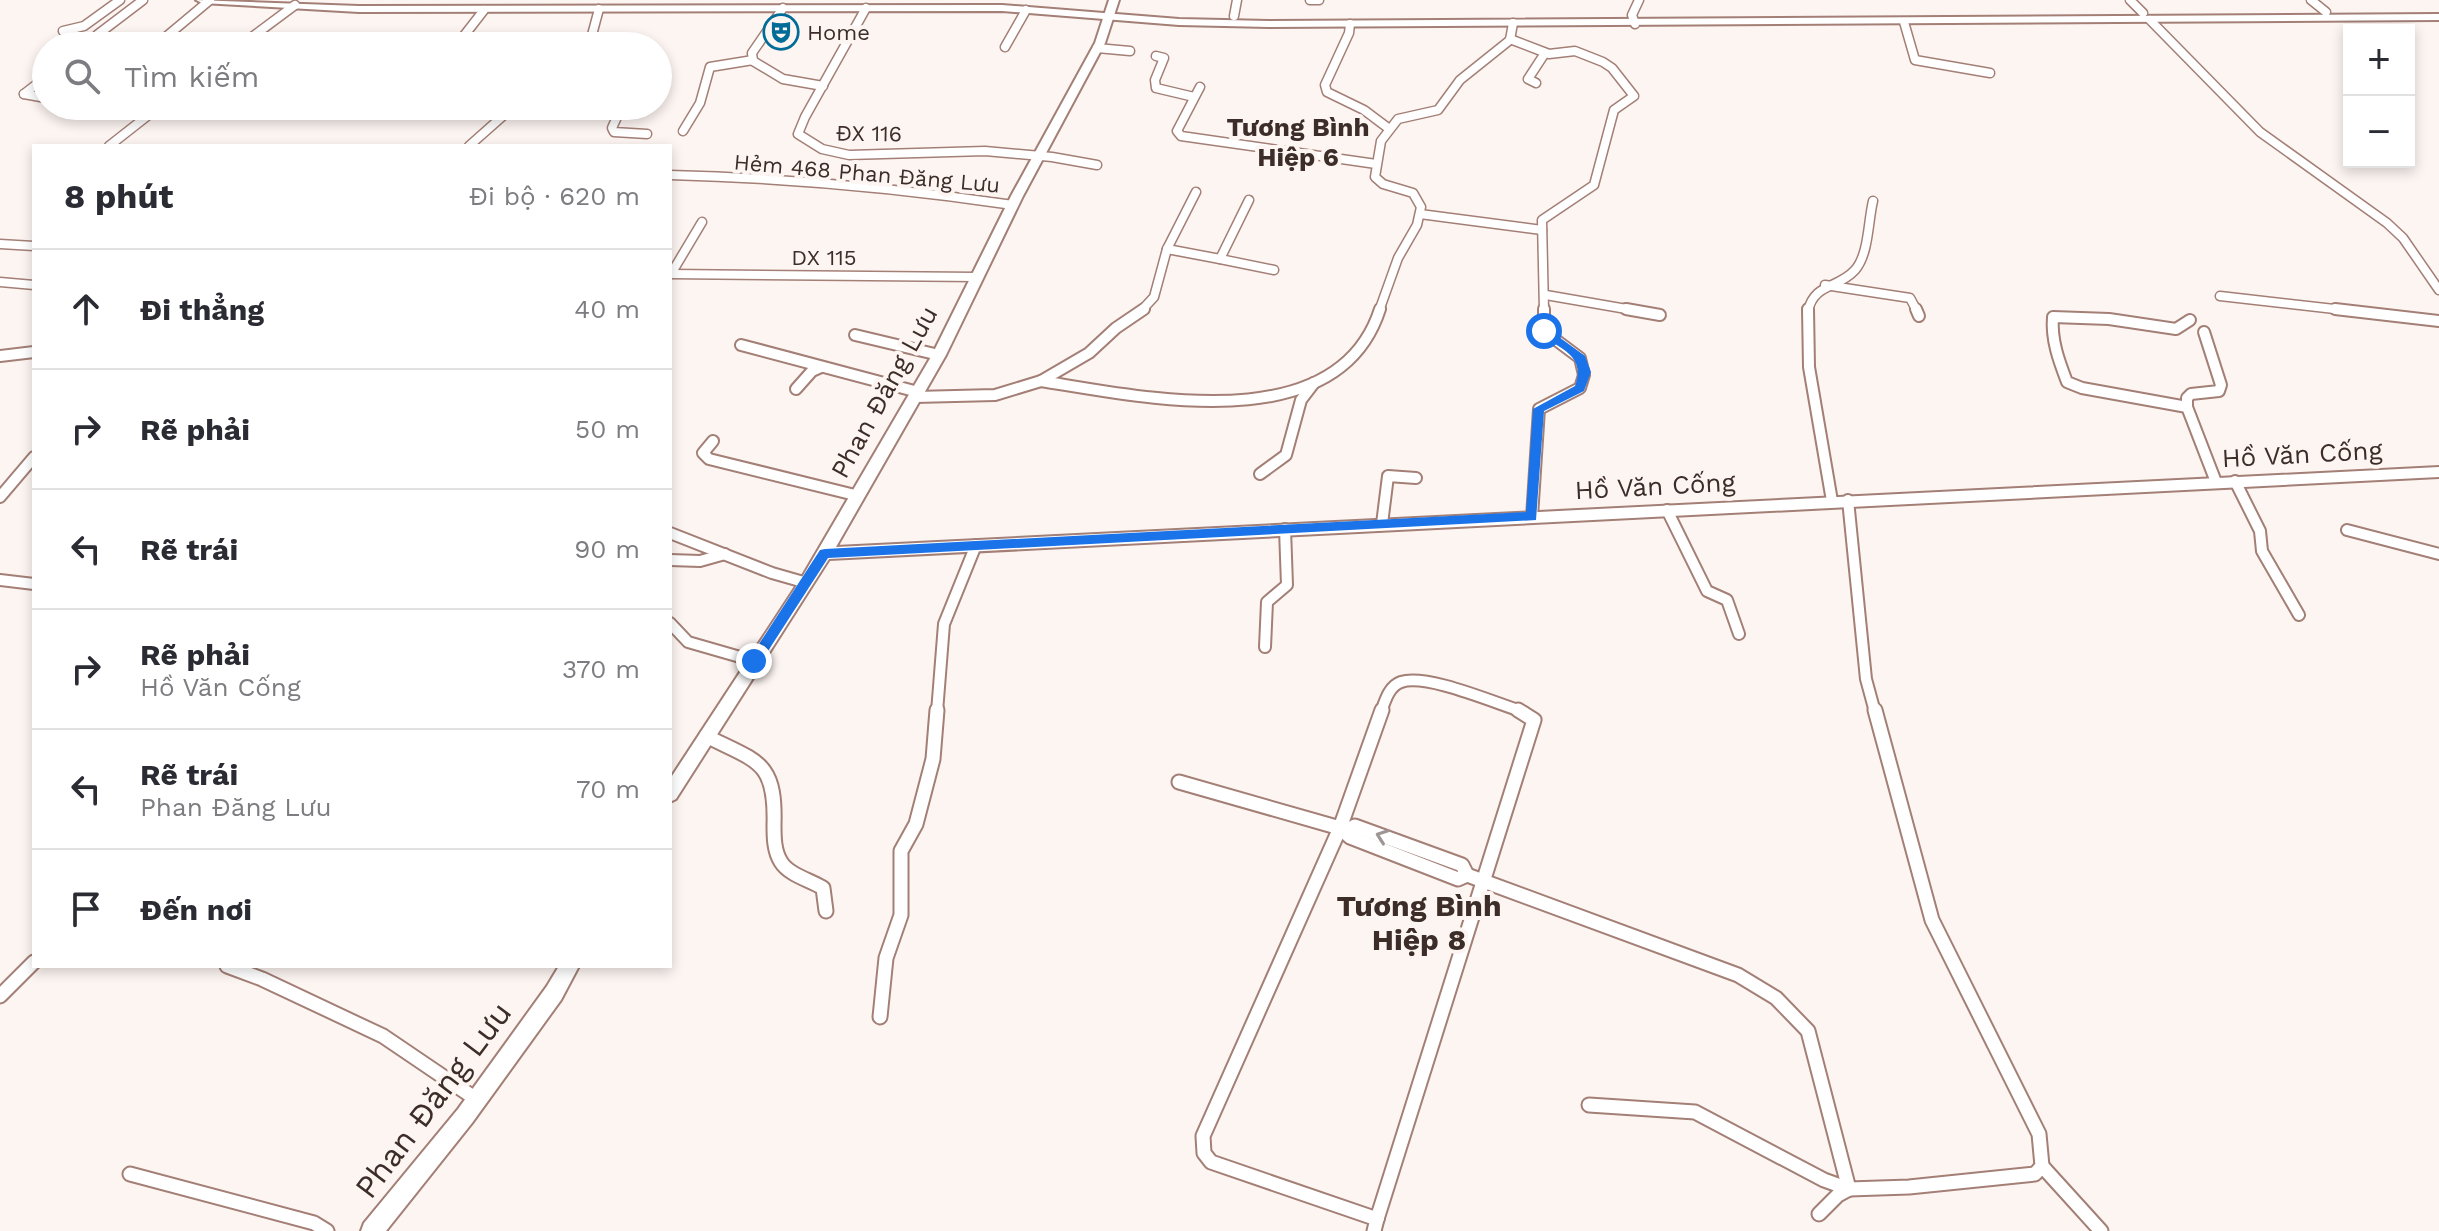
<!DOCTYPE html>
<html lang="vi">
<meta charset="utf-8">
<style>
body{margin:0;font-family:"Work Sans",sans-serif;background:#f7f7f7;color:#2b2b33}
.controls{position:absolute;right:24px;top:24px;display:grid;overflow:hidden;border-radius:0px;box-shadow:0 4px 12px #0003}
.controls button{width:72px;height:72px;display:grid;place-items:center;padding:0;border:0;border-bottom:2px solid #e1e1e2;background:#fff;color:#2b2b33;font:40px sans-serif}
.stop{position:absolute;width:24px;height:24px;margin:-18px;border:6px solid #1a73e8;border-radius:50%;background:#fff}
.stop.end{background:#1a73e8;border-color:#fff;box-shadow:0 2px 8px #0008}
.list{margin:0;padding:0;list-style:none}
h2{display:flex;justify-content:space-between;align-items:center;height:104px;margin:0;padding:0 32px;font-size:34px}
h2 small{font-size:26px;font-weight:400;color:#7c7c81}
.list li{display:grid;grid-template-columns:52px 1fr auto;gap:24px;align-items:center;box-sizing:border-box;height:120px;padding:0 32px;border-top:2px solid #e1e1e2}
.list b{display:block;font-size:30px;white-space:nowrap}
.list p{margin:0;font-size:26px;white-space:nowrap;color:#7c7c81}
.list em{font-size:26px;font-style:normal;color:#7c7c81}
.icon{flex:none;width:44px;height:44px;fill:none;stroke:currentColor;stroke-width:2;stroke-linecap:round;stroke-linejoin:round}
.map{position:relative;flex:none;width:2439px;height:1231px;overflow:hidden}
.search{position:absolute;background:#fff;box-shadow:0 4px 12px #0003;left:32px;top:32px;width:640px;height:88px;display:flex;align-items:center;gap:20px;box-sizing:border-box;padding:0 28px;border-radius:44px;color:#7c7c81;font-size:30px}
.panel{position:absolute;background:#fff;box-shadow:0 4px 12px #0003;left:32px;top:144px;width:640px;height:824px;border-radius:0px}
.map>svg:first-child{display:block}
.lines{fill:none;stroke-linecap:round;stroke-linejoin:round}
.street-far2-casing{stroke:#a37f76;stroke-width:11}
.street-far1-casing{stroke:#a37f76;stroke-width:14}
.street-casing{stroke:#a37f76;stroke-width:17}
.secondary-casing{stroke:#a37f76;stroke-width:4}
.primary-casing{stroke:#a37f76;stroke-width:4}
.street-far2{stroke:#fff;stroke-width:8}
.street-far1{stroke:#fff;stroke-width:10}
.street{stroke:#fff;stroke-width:13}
.secondary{fill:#fff;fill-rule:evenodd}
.primary{fill:#fff;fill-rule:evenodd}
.oneway{stroke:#9e9694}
.route{fill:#1a73e8}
.labels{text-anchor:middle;stroke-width:8;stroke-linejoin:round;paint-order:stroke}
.far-poi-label{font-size:22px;fill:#3c2d29;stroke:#fdf5f2;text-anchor:start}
.far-street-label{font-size:22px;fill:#3c2d29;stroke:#fdf5f2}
.far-quarter-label{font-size:26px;font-weight:bold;fill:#3c2d29;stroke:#fdf5f2}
.street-label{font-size:26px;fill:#3c2d29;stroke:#fdf5f2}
.quarter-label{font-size:30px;font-weight:bold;fill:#3c2d29;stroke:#fdf5f2}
.near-street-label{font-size:32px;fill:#3c2d29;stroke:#fdf5f2}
</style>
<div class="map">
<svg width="2439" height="1231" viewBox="0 0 2439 1231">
<rect width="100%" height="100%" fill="#fdf5f2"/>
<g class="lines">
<defs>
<g id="street-far2">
<polyline points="1310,0 1319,0"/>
<polyline points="2130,0 2143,13"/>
<polyline points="2311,0 2326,12"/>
<polyline points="783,8 752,53 753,61 783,79 823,86"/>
<polyline points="866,8 805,117 798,134 822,149 849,155 985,151 1052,157 1097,165"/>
<polyline points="1234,16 1237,0"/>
<polyline points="2150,20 2260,132 2387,223 2403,238 2439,290"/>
<polyline points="1904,22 1915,60 1990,73"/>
<polyline points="1350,24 1349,33 1325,85 1327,92 1364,110 1388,128"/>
<polyline points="1635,24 1632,15 1639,0"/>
<polyline points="63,31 84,26 120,0"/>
<polyline points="97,35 143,0"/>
<polyline points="1510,39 1549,54 1575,51 1603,62 1612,68 1634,96 1614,110 1594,185 1542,220 1544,311"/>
<polyline points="155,46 210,0"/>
<polyline points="240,46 295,5"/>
<polyline points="456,46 484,10"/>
<polyline points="589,46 599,9"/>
<polyline points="1005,47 1026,10"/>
<polyline points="1097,48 1130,51"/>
<polyline points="1156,56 1164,58 1155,80 1156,88 1194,97"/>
<polyline points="1536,83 1528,79 1545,53"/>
<polyline points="1200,87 1177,131 1181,136 1376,164"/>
<polyline points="24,94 46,77"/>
<polyline points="24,94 46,98"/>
<polyline points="622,106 612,128 614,132 647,134"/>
<polyline points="683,131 700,103 710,67 753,60"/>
<polyline points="109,146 160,106"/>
<polyline points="469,146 514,106"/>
<path d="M 670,175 C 785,178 899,188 1013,205"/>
<polyline points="1420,214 1542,230"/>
<polyline points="0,244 34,246"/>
<polyline points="1167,249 1220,259 1249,200"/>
<polyline points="1220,259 1274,270"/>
<polyline points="670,274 977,277"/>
<polyline points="671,274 702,222"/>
<polyline points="0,282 34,285"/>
<polyline points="1825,285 1910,298 1917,311"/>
<polyline points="1546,295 1638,311"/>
<polyline points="2220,296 2352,311"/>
<polyline points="1141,311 1154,297 1167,249 1196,192"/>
<polyline points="1379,311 1398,258 1417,225 1421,207 1413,193 1383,184 1375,177 1381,141 1398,119 1438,110 1460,80 1510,40 1513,23"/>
<path d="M 1808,311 C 1814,283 1838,289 1855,270 C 1869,254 1868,221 1873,201"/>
</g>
<g id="street-far1">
<polyline points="1626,309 1660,315"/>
<polyline points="1808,309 1809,367 1832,501"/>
<polyline points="1916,309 1919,316"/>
<polyline points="2335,309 2439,321"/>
<polyline points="2204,332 2221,385 2219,391 2191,394 2187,398 2187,407 2216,482"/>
<polyline points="855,335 939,355"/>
<polyline points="741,345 918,392"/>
<polyline points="0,356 34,352"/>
<path d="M 1041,381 C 1143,397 1338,441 1380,309"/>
<polyline points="796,389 812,371 821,367"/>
<polyline points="915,397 995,395 1041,381 1089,353 1116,328 1144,309"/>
<path d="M 2187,407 L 2082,388 L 2067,382 C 2059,361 2051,340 2053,317 L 2109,319 L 2176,329 L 2190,320"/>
<polyline points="713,441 703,453 709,459 859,496"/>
<polyline points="1260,474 1286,455 1301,400 1314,383"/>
<polyline points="2235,481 2260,531 2262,551 2299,615"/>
<polyline points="0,497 34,457"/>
<polyline points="1848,500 1866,679 1875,712"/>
<polyline points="1667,510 1707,591 1727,600 1739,634"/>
<polyline points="1532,517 1539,409 1580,388 1584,375 1580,358 1544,331 1544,309"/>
<polyline points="1382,524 1388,476 1416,478"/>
<polyline points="2347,530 2439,554"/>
<polyline points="670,533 772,573 807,583"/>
<polyline points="670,560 700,561 725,554"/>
<polyline points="0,580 34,584"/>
<polyline points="670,623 688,642 754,661"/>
<polyline points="1265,647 1267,602 1287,585 1285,529"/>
<polyline points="937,712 944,624 976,545"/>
<path d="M 1381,712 C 1385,701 1389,686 1401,682 C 1427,673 1497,704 1524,712"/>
</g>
<g id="street">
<path d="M 706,736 C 758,762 776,761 774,825 C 774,837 774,851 781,862 C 789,875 810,880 823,888 L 826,911"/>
<polyline points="1179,782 1340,828 1350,837 1458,879 1467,875 1738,975 1776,998 1808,1031 1849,1189 1909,1187 2035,1174 2042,1166 2039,1134 1932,920 1875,710"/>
<polyline points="1346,831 1355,826 1462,865 1467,875"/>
<polyline points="227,966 262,979 383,1036 476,1099"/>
<polyline points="0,996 34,962"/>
<polyline points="880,1017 886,958 901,915 901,851 916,824 933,759 937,710"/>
<polyline points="1589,1105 1695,1112 1824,1180 1849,1189"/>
<polyline points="2042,1166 2101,1231"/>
<polyline points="130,1174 314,1223 327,1231"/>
<polyline points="1819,1214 1838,1195 1849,1189"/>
<polyline points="1377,1219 1211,1162 1204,1153 1203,1136 1340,828 1382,710"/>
<polyline points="1377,1219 1534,720 1518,710"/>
<polyline points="1374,1231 1377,1219"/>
</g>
<g id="secondary">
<polygon points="1109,0 1119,0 1105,43 1023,196 946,355 836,547 2439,467 2439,477 829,559 676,799 670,802 670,779 801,579 932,355 1011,196 1095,43"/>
<polygon points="559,966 579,966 561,1000 472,1123 386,1231 361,1231 364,1223 458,1109 547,986"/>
</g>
<polygon id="primary" points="196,0 359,6 1002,5 1179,19 1269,21 2439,14 2439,20 1269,27 1179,25 1002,11 359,12 202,3"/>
</defs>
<!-- street-far2 casing -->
<use href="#street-far2" class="street-far2-casing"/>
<!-- street-far1 casing -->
<use href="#street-far1" class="street-far1-casing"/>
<!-- street casing -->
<use href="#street" class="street-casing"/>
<!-- secondary casing -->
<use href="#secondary" class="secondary-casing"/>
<!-- primary casing -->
<use href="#primary" class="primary-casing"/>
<!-- street-far2 -->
<use href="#street-far2" class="street-far2"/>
<!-- street-far1 -->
<use href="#street-far1" class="street-far1"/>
<!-- street -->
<use href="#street" class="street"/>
<!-- secondary -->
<use href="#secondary" class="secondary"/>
<!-- primary -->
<use href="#primary" class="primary"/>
</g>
<!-- one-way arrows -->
<defs><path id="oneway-chevron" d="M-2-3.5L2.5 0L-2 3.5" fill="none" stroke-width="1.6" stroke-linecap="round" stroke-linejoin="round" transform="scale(2)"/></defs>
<use class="oneway" href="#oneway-chevron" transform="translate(1382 836) rotate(-160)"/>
<!-- route -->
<path class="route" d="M 1540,329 L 1548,329 L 1585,356 L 1591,372 L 1584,391 L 1544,411 L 1536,520 L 828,558 L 759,665 L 754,666 L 748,661 L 820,550 L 825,549 L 1526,512 L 1533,409 L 1575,386 C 1586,356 1562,350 1540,334 Z"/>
<!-- icons -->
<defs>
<symbol id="theatre-ring" viewBox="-11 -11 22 22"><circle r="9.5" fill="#fdf5f2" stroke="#026c99" stroke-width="1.5"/><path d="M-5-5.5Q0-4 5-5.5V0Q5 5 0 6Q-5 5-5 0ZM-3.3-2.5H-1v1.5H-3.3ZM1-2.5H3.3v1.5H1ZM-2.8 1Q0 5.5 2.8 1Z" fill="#026c99"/></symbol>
</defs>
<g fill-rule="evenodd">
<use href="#theatre-ring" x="761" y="12" width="40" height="40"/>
</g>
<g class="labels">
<!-- far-poi labels -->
<g class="far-poi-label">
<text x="807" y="40">Home</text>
</g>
<!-- far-street labels -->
<g class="far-street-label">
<text transform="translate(869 133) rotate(1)" y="8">ĐX 116</text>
<text transform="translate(867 173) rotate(5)" y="8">Hẻm 468 Phan Đăng Lưu</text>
<text x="824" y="265">DX 115</text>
</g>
<!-- far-quarter labels -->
<g class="far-quarter-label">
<text x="1298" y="136">Tương Bình<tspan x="1298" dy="30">Hiệp 6</tspan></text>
</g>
<!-- street labels -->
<g class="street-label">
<text transform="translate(884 392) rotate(-61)" y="9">Phan Đăng Lưu</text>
<text transform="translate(2302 454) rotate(-3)" y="9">Hồ Văn Cống</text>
<text transform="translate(1655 486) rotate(-3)" y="9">Hồ Văn Cống</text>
</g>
<!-- quarter labels -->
<g class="quarter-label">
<text x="1419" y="916">Tương Bình<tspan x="1419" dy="34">Hiệp 8</tspan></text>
</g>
<!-- near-street labels -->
<g class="near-street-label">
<text transform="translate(433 1100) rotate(-53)" y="11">Phan Đăng Lưu</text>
</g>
</g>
</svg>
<div class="controls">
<button>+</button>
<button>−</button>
</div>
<div class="stop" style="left:1544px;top:331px"></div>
<div class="stop end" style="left:754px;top:661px"></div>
<div class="search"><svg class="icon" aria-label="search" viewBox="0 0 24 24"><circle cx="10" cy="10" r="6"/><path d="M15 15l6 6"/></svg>Tìm kiếm</div>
<section class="panel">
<h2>8 phút<small>Đi bộ · 620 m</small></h2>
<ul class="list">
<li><svg class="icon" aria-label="ahead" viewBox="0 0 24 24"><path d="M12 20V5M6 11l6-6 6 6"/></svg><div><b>Đi thẳng</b></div><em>40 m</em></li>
<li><svg class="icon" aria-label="right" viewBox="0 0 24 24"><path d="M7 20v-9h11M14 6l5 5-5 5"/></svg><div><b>Rẽ phải</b></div><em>50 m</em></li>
<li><svg class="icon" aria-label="left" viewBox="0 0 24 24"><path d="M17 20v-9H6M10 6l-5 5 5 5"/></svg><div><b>Rẽ trái</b></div><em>90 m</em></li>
<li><svg class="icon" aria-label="right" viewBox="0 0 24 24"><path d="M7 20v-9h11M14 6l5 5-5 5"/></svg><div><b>Rẽ phải</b><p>Hồ Văn Cống</p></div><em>370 m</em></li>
<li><svg class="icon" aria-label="left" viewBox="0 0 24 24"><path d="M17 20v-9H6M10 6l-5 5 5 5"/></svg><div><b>Rẽ trái</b><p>Phan Đăng Lưu</p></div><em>70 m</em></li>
<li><svg class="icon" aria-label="arrive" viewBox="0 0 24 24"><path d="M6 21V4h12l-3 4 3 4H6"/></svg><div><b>Đến nơi</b></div></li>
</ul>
</section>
</div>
